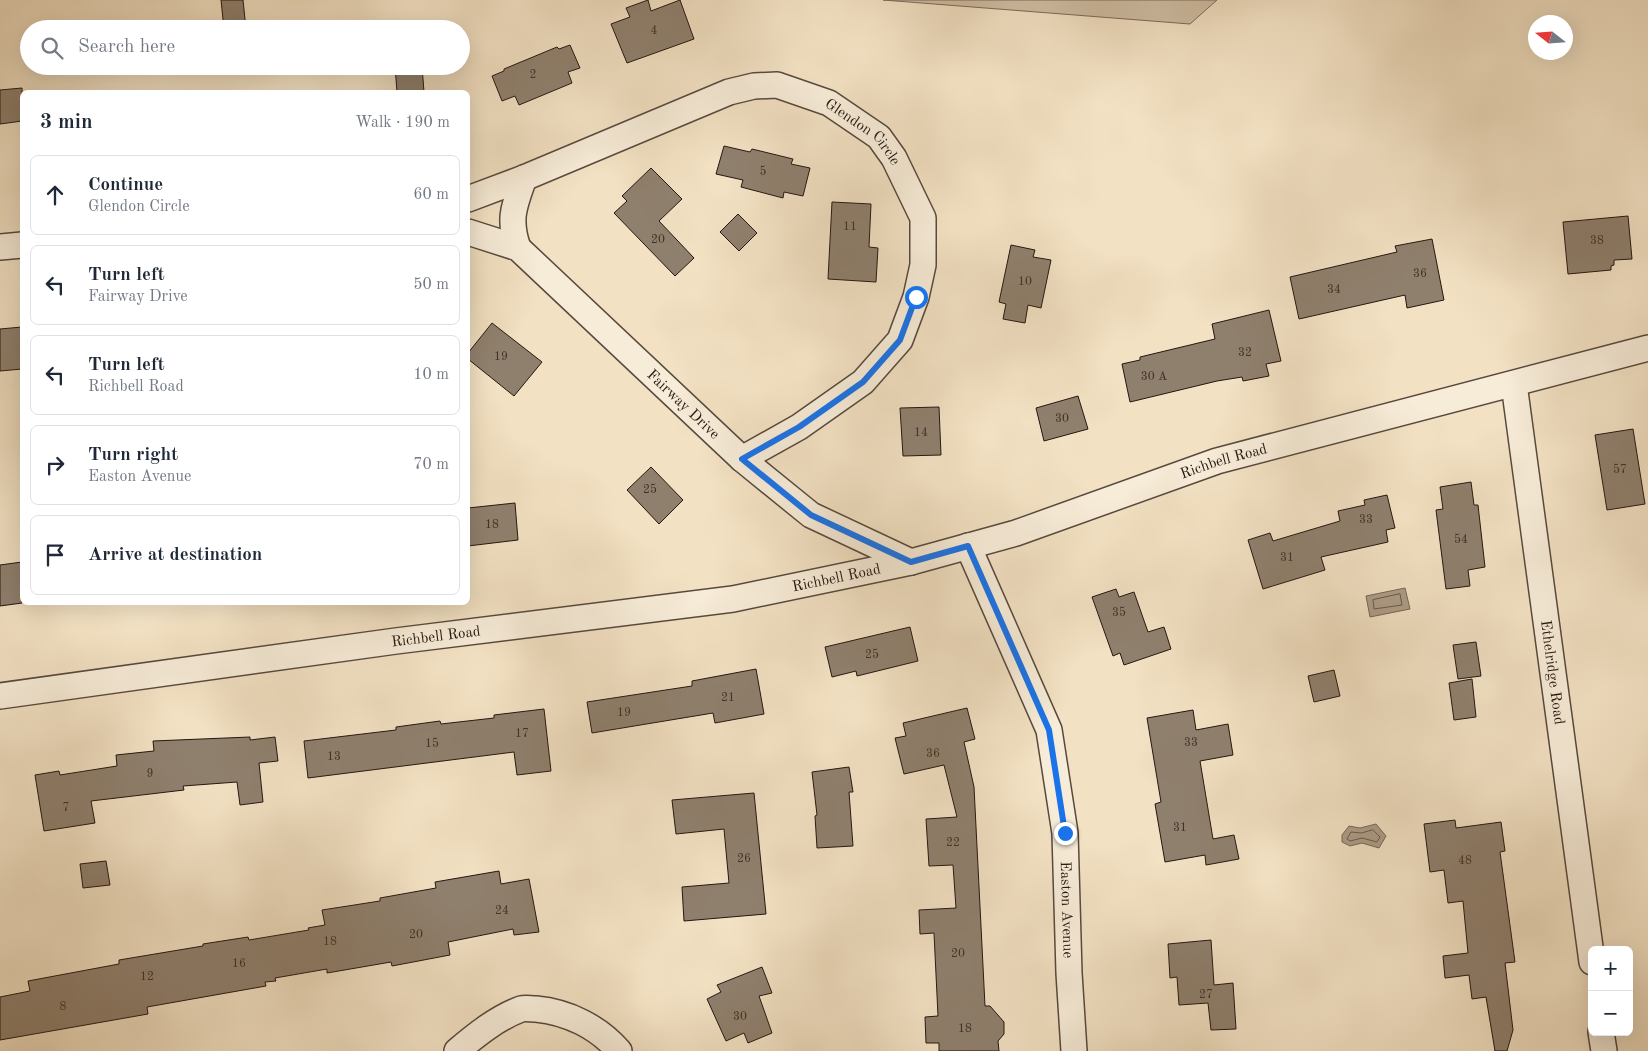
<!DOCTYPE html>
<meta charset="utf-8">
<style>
body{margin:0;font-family:"Old Standard TT",serif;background:#f2f2f3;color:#1f2937}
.controls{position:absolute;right:15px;bottom:15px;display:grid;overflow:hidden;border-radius:8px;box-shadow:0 5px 20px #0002}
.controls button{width:45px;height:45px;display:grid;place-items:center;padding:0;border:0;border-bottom:1px solid #e0e1e3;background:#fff;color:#1f2937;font:25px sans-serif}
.compass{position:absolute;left:1528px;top:15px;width:45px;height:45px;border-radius:50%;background:#fff;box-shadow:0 5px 20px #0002;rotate:287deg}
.stop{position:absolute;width:15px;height:15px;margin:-11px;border:4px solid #1a73e8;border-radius:50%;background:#fff}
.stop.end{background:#1a73e8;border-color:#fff;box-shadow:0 1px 5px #0008}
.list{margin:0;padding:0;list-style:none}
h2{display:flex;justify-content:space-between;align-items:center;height:65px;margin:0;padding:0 20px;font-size:21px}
h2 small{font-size:16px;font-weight:400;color:#747a83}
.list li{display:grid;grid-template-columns:32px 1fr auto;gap:15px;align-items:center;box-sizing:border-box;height:80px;margin:0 10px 10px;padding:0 10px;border:1px solid #e0e1e3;border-radius:8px}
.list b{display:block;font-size:19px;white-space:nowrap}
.list p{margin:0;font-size:16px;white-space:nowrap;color:#747a83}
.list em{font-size:16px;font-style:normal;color:#747a83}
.icon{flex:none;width:28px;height:28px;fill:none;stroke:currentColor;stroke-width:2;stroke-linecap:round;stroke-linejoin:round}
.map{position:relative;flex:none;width:1648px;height:1051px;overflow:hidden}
.search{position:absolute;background:#fff;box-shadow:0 5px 20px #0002;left:20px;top:20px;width:450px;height:55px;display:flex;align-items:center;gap:12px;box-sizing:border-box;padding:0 18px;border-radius:28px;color:#747a83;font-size:19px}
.panel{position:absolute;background:#fff;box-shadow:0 5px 20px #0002;left:20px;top:90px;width:450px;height:515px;border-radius:8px}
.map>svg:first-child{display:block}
.green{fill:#cfbea5;stroke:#7a6a5b}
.water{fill:#ac9c86;stroke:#766657}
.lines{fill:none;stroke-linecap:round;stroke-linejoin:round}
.shore{stroke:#68594c;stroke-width:1}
.building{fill:#8f806e;stroke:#241611}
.street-casing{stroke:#58493e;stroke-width:28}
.street{stroke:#f7ecd8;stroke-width:25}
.route{stroke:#1a73e8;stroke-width:6}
.labels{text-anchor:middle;stroke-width:4;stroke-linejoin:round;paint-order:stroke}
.number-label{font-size:12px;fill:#3f3028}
.street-label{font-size:15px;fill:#241611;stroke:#f7ecd8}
</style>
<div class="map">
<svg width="1648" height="1051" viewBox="0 0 1648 1051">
<rect width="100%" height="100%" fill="#f2e1c3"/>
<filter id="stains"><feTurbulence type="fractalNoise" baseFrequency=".004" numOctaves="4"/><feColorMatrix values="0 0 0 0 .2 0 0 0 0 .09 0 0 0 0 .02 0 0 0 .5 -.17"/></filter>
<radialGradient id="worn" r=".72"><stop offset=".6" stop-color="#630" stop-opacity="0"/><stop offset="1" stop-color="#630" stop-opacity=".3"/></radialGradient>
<!-- green -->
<polygon class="green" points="883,0 1217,0 1190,24"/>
<!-- water -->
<g class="water">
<polygon points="1405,588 1410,609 1370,617 1366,596"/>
<polygon points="1376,824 1386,836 1379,848 1362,843 1350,846 1342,842 1342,835 1349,826 1360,828"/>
</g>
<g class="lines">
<!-- shore -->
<g class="shore">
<polygon points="1400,594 1402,605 1374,609 1373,600"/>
<polygon points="1373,830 1380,837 1377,842 1362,838 1350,841 1347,839 1351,832 1361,833"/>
</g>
</g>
<!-- building -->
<g class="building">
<polygon points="221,0 243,0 246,29 224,29"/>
<polygon points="648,0 651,11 680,0 694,39 627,63 611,24 630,17 626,8"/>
<polygon points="570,45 580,68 568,72 572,83 519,105 515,96 502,101 492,76 504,71 504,69 557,47 559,49"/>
<polygon points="395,66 422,66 424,92 397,92"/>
<polygon points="22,88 22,121 0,124 0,90"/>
<polygon points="724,146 750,152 752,149 793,159 791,164 810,168 803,196 784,192 783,198 741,187 743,180 716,174"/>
<polygon points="651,168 682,199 659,221 694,258 675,276 614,213 627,201 622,196"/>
<polygon points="832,202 871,204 869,247 878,248 876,282 828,279"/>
<polygon points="738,214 757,233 739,251 720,232"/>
<polygon points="1628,216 1632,259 1614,260 1614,265 1611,266 1611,270 1568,274 1563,222"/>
<polygon points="1432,239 1444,300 1407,308 1405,295 1299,319 1290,277 1397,252 1395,246"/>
<polygon points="1011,245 1035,250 1033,257 1051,260 1041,308 1028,305 1025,323 1003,319 1006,304 999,302"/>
<polygon points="1269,310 1281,361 1266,364 1269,376 1243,381 1242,377 1217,381 1130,402 1122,364 1140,360 1140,357 1215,339 1212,324"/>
<polygon points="492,323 542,362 514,396 468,359 468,353"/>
<polygon points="22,327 22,369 0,371 0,329"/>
<polygon points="1078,396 1088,429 1044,441 1036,408"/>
<polygon points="939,407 941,455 903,456 900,408"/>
<polygon points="1633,429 1645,504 1607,510 1595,435"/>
<polygon points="651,467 683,500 659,524 627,490"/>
<polygon points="1471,482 1474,505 1478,505 1485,567 1468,570 1470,586 1446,589 1436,510 1443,509 1440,487"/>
<polygon points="1387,495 1395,528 1386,530 1388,542 1321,557 1325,570 1263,589 1248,540 1270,533 1273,541 1340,521 1338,511 1365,505 1364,500"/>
<polygon points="515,503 518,540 468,546 468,508"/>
<polygon points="22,562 22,603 0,606 0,565"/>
<polygon points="1116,589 1119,597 1134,592 1148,632 1164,627 1171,649 1124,665 1120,653 1113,656 1092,597"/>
<polygon points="910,627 918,661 857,676 856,671 832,677 825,647"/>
<polygon points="1476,642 1481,676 1458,679 1453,645"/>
<polygon points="756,669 764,714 715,723 713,713 592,733 587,702 692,686 692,681"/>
<polygon points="1334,670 1340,696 1314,702 1308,676"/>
<polygon points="1472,679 1476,717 1454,720 1449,683"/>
<polygon points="967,708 975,739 964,742 974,787 985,1006 990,1006 1004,1022 1004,1034 998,1041 999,1051 939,1051 939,1043 926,1043 925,1017 938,1016 934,933 920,934 919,910 956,908 953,865 929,866 926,819 957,817 944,765 904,774 895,738 906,736 903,723"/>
<polygon points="544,709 551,771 517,775 514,752 308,778 304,741 396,730 396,727 440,721 441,724 494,718 494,715"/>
<polygon points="1193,710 1196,730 1228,724 1233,755 1200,761 1213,839 1234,835 1239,859 1206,865 1205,855 1165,862 1155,804 1161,802 1147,718"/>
<polygon points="250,737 250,740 275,737 278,761 259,763 263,802 240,805 237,782 183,786 184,790 91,801 95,823 44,831 35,775 59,771 60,775 117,766 116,755 154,751 153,741"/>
<polygon points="849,767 853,792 849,792 853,846 817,848 815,816 817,815 812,772"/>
<polygon points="754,793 766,914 684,921 682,887 729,883 724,829 676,834 672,800"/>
<polygon points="1455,820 1456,828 1501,822 1505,851 1500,852 1515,962 1505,963 1513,1030 1507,1051 1495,1051 1486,997 1472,999 1469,975 1445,978 1443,956 1468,953 1463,901 1448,903 1444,870 1430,872 1424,824"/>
<polygon points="106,861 110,885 83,888 80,864"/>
<polygon points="499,871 501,884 529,879 539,932 514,935 513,929 448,942 450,955 392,966 391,962 327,973 327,969 275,978 276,981 265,982 266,986 147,1007 148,1014 0,1040 0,997 30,991 28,981 119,964 119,960 203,946 203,944 248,937 249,940 309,930 308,928 325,925 322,910 380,901 380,898 436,888 435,882"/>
<polygon points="1211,940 1214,985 1233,983 1236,1029 1211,1030 1208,1003 1179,1005 1177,977 1170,978 1168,944"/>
<polygon points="762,967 772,993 759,996 772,1033 748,1043 744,1033 726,1041 707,999 721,992 717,985"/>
</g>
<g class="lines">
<defs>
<g id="street">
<path id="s1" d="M 468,199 L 524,178 L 729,92 L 754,86 L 777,85 L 829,103 L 879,137 L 894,158 L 923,218 L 923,265 L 916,297 L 900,340 L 863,382 L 799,427 L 742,459"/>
<path id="s2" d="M 468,232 L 518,248 L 742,459 L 811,515 L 911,562"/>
<polyline points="0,247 22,245"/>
<path d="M 518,248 C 508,219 514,206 524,178"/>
<path id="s3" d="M 1514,384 L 1592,962"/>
<path id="s4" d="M 968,546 L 1049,730 L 1065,833 L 1069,973 L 1074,1051"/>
<path id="s5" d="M 0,696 L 396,641 L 733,599 L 911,562 L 1016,533 L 1217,461 L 1648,348"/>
<polyline points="1601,1032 1604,1051"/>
<path d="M 457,1051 C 476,1035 497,1018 521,1009 C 525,1008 531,1009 536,1009 C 568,1012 598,1027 619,1051"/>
</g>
</defs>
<!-- street casing -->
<use href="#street" class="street-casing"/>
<!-- street -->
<use href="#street" class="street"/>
</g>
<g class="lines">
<!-- route -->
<polyline class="route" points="916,297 900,340 863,382 799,427 742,459 811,515 911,562 968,546 1049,730 1065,833"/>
</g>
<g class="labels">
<!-- number labels -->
<g class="number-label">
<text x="654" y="34">4</text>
<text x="533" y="78">2</text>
<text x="763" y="175">5</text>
<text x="850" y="230">11</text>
<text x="658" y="243">20</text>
<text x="1597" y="244">38</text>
<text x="1420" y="277">36</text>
<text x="1025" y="285">10</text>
<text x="1334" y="293">34</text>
<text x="1245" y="356">32</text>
<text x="501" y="360">19</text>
<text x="1154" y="380">30 A</text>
<text x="1062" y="422">30</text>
<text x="921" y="436">14</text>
<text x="1620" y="473">57</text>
<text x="650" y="493">25</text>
<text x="1366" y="523">33</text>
<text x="492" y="528">18</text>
<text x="1461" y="543">54</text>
<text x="1287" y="561">31</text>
<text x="1119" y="616">35</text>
<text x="872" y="658">25</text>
<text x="728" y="701">21</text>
<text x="624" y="716">19</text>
<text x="522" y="737">17</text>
<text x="1191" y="746">33</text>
<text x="432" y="747">15</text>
<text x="933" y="757">36</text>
<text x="334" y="760">13</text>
<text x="150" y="777">9</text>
<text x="66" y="811">7</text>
<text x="1180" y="831">31</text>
<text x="953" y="846">22</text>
<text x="744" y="862">26</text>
<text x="1465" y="864">48</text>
<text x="502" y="914">24</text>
<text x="416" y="938">20</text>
<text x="330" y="945">18</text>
<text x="958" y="957">20</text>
<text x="239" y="967">16</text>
<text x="147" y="980">12</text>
<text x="1206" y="998">27</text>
<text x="63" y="1010">8</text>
<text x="740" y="1020">30</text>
<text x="965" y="1032">18</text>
</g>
<!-- street labels -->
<g class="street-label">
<text dy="5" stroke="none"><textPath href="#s1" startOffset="431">Glendon Circle</textPath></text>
<text dy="5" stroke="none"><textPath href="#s2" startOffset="280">Fairway Drive</textPath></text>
<text dy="5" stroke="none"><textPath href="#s5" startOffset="1250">Richbell Road</textPath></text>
<text dy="5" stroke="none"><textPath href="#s5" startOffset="845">Richbell Road</textPath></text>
<text dy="5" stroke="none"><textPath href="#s5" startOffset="440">Richbell Road</textPath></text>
<text dy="5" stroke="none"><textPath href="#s3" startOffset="291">Ethelridge Road</textPath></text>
<text dy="5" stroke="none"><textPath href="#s4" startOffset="382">Easton Avenue</textPath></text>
</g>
</g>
<rect width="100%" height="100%" filter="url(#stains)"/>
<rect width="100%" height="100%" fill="url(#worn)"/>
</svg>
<div class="controls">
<button>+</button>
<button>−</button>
</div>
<svg class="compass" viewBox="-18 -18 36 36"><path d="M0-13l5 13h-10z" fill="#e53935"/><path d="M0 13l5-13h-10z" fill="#747a83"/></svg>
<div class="stop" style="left:916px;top:297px"></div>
<div class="stop end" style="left:1065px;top:833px"></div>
<div class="search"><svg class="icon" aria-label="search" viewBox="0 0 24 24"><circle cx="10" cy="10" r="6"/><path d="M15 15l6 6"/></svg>Search here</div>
<section class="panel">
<h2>3 min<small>Walk · 190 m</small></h2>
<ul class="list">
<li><svg class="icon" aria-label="ahead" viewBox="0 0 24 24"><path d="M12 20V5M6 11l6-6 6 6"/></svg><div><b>Continue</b><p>Glendon Circle</p></div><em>60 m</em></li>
<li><svg class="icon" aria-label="left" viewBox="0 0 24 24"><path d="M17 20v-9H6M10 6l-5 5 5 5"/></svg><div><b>Turn left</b><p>Fairway Drive</p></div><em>50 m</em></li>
<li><svg class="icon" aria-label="left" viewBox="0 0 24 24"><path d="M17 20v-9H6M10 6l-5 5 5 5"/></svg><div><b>Turn left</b><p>Richbell Road</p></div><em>10 m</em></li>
<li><svg class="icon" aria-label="right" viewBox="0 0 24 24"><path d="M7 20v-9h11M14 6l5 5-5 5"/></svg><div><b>Turn right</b><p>Easton Avenue</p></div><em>70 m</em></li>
<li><svg class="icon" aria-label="arrive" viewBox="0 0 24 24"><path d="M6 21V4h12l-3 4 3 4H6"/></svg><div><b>Arrive at destination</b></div></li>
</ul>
</section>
</div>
